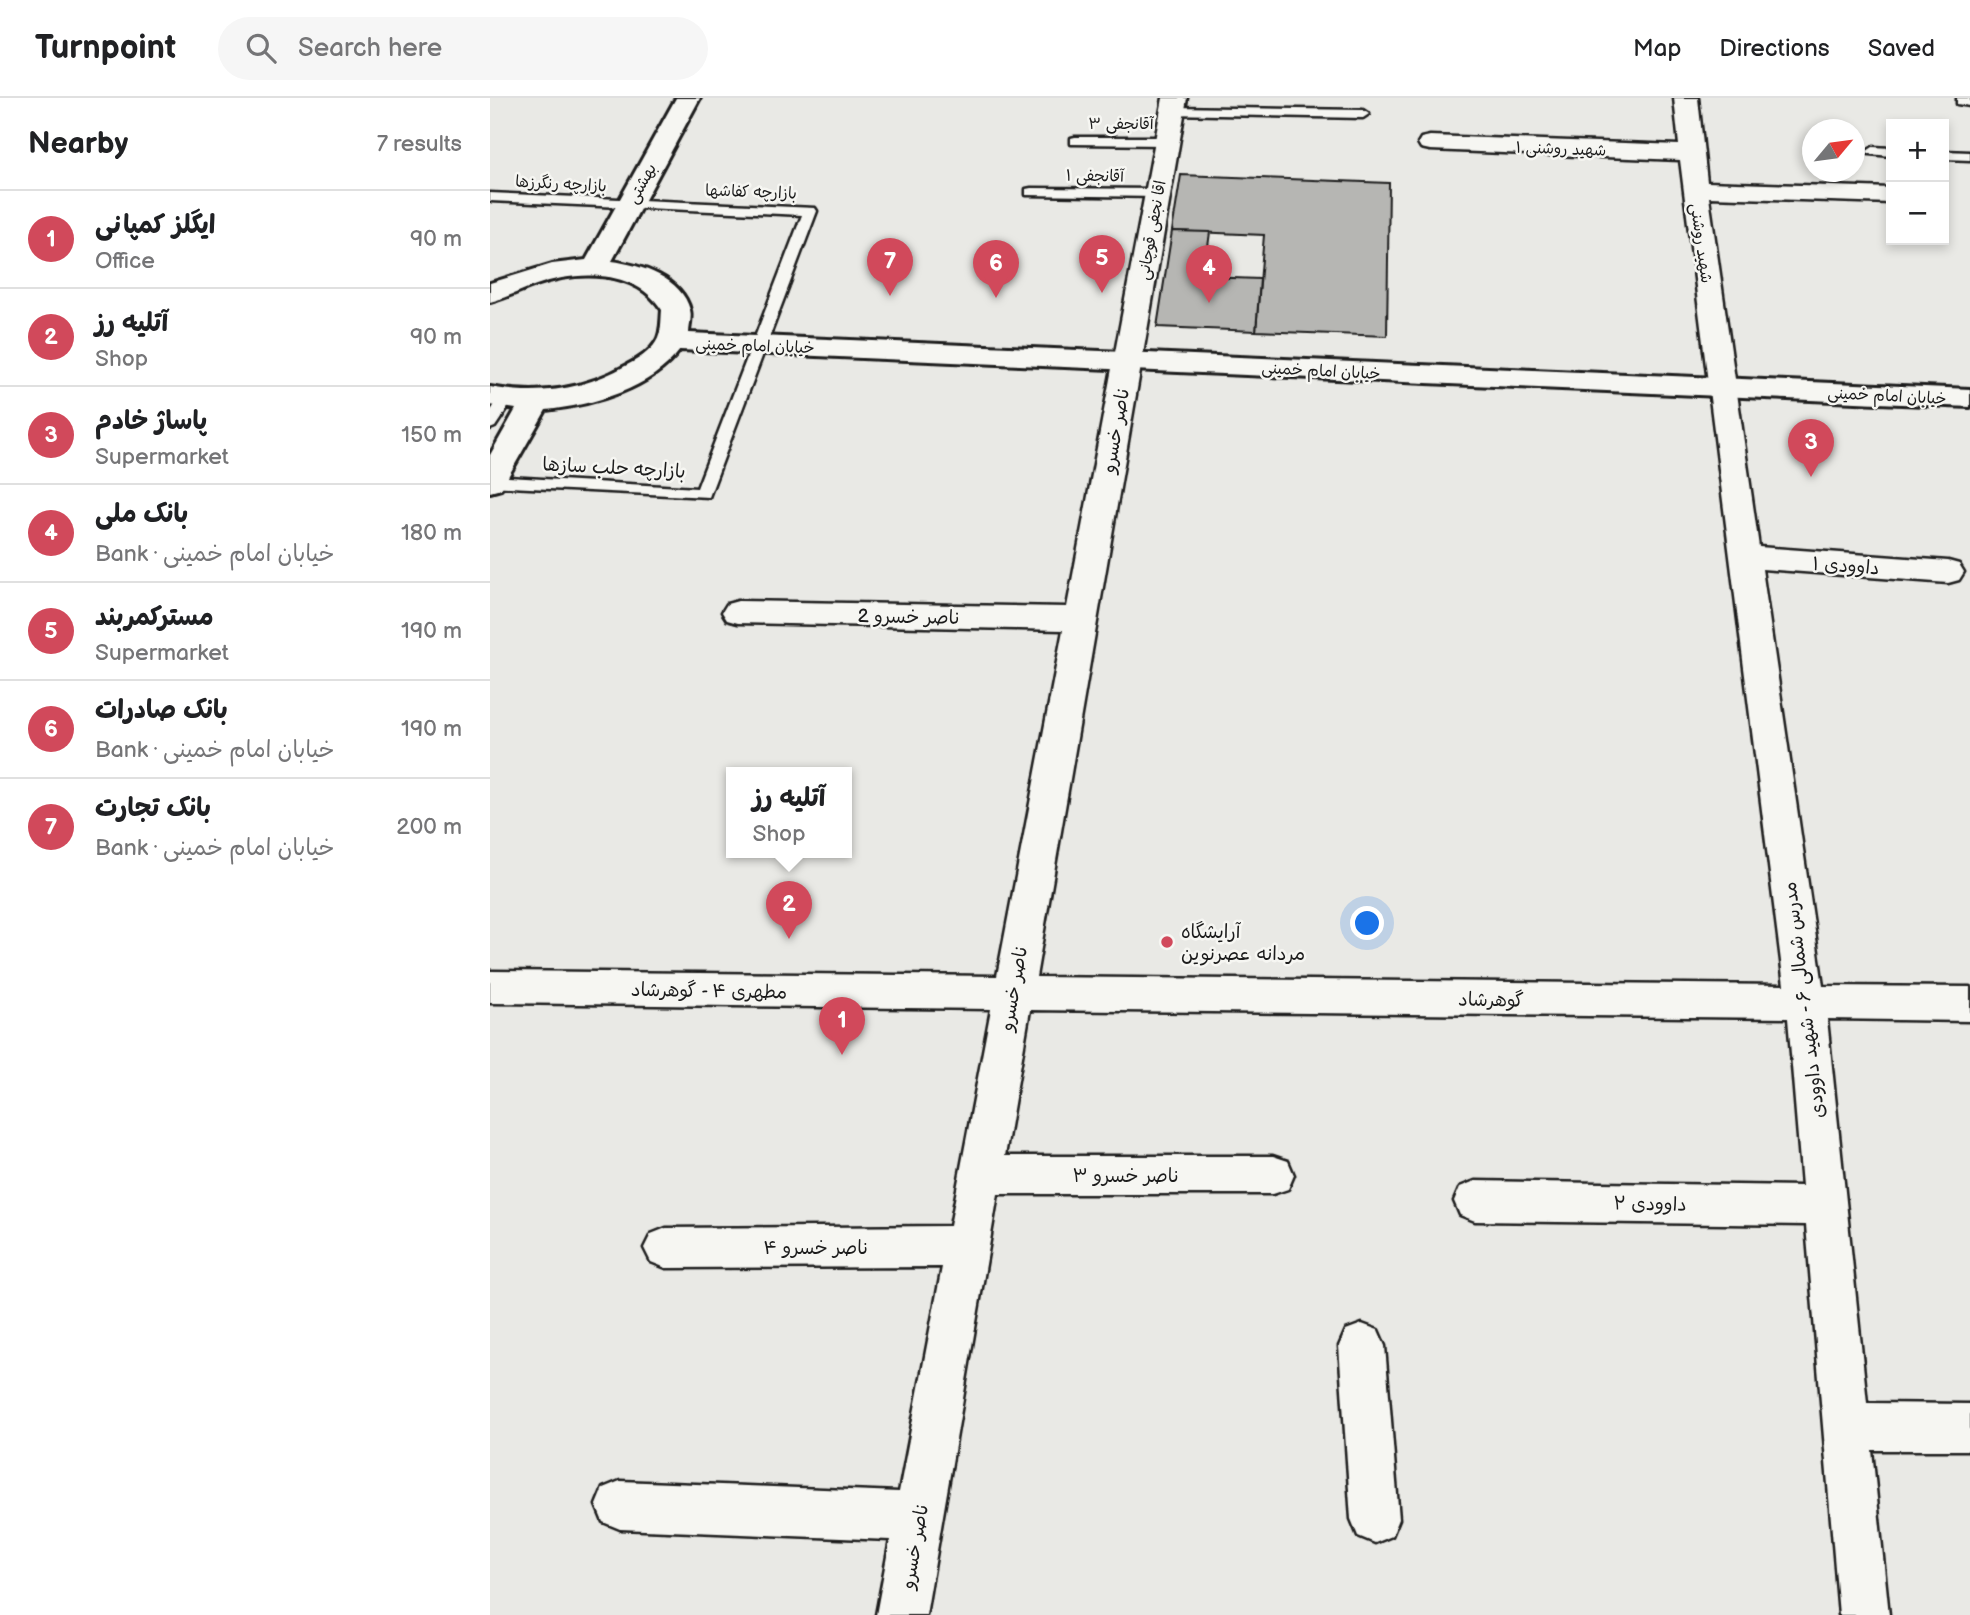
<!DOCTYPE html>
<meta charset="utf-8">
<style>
body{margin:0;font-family:"Balsamiq Sans","Playpen Sans Arabic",sans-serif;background:#f6f6f6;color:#202124}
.controls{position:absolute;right:21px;top:21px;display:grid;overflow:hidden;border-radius:0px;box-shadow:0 4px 10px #0003}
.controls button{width:63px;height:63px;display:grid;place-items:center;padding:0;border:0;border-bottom:2px solid #e0e0e0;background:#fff;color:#202124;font:35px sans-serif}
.compass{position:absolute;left:1312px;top:21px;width:63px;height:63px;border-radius:50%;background:#fff;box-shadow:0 4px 10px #0003;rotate:61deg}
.you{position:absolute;left:878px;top:826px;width:24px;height:24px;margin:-18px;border:5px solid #fff;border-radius:50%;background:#1a73e8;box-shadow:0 0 0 10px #1a73e833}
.badge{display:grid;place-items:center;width:46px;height:46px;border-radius:50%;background:#d1495b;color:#fff;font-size:23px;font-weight:700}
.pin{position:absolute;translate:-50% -58px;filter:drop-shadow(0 2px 4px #0008)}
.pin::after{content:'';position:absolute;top:37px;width:24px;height:21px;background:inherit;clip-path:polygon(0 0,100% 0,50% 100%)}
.popup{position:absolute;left:236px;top:669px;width:126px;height:91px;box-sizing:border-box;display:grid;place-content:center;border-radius:0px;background:#fff;filter:drop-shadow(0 2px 5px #0005);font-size:23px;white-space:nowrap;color:#757577}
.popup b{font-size:26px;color:#202124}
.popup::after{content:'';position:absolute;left:50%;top:100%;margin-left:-14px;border:14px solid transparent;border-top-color:#fff}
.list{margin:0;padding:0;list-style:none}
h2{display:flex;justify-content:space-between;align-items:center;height:91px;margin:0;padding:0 28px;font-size:30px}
h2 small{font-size:23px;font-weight:400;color:#757577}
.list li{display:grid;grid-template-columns:46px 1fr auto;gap:21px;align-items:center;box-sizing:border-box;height:98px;padding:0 28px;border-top:2px solid #e0e0e0}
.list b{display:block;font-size:26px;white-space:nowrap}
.list p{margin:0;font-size:23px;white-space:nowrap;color:#757577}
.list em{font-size:23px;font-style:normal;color:#757577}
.icon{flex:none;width:38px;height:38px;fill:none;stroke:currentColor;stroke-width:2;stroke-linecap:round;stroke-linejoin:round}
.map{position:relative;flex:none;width:1480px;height:1517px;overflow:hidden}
header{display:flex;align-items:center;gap:42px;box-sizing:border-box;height:98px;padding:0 35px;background:#fff;border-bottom:2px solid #e0e0e0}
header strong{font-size:33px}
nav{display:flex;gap:38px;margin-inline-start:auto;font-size:24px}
.search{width:490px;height:63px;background:#f6f6f6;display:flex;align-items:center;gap:18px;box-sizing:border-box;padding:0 24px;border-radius:38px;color:#757577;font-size:26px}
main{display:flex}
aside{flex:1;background:#fff}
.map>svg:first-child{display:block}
.building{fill:#b6b6b3;stroke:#1c1c1c;stroke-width:2}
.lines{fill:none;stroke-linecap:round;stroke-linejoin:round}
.lane-casing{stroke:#1c1c1c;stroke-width:5}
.street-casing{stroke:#1c1c1c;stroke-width:5}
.secondary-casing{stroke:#1c1c1c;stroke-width:6}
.lane{fill:#f6f6f2;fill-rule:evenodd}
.street{fill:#f6f6f2;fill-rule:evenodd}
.secondary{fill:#f6f6f2;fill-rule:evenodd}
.poi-dot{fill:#d1495b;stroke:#f6f6f2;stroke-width:2.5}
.labels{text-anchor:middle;stroke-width:5;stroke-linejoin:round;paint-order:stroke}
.far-street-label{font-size:16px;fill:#1c1c1c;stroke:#f6f6f2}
.street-label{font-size:19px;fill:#1c1c1c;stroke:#f6f6f2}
.poi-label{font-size:19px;fill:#1c1c1c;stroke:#f6f6f2;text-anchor:start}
</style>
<header>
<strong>Turnpoint</strong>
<div class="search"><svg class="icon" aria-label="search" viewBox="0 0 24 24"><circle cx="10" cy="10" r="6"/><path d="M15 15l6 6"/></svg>Search here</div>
<nav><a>Map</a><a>Directions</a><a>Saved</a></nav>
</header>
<main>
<aside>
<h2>Nearby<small>7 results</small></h2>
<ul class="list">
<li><span class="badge">1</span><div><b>ایگلز کمپانی</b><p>Office</p></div><em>90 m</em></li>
<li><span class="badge">2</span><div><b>آتلیه رز</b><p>Shop</p></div><em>90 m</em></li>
<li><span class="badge">3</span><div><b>پاساژ خادم</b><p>Supermarket</p></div><em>150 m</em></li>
<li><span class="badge">4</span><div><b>بانک ملی</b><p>Bank · خیابان امام خمینی</p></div><em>180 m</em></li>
<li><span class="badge">5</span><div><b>مسترکمربند</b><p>Supermarket</p></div><em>190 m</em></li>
<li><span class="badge">6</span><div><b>بانک صادرات</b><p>Bank · خیابان امام خمینی</p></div><em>190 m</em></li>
<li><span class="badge">7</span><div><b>بانک تجارت</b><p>Bank · خیابان امام خمینی</p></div><em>200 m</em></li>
</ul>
</aside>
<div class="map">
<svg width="1480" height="1517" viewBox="0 0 1480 1517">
<rect width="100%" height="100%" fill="#e9e9e5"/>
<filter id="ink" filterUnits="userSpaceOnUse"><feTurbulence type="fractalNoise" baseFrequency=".0143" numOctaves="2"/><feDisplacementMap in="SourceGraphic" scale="14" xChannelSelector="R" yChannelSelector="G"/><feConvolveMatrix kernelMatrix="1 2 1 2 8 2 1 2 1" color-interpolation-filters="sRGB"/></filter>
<g filter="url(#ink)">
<!-- building -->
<g class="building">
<polygon points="691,77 899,85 897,238 766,233 774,137 682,133"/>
<polygon points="682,133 720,134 714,179 770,181 766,233 667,229"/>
</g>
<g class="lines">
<defs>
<g id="lane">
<polygon points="1467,0 1480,0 1480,8 1467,6"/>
<polygon points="683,9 873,12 879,16 873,20 679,16 677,13"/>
<polygon points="585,39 677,39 683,43 677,47 581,46 581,40"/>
<polygon points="1383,49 1401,50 1401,58 1379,56 1377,53"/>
<polygon points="1454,53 1480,54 1480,62 1454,61"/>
<polygon points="541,90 668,91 675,95 668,99 536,97 536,91"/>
<polygon points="0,95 325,110 327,113 219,399 0,388 0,378 207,390 312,117 0,103"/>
<polygon points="15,297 23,302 5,329 0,331 0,314 10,299"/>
</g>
<g id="street">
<polygon points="673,0 697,0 546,879 1294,887 1190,62 940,52 931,50 928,45 931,40 940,38 1189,47 1184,0 1208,0 1217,84 1401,90 1401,105 1219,99 1269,449 1458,463 1469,466 1474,474 1469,482 1458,485 1272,471 1333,888 1480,889 1480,923 1337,921 1377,1305 1480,1306 1480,1352 1382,1352 1399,1517 1349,1517 1316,1127 985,1123 970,1117 964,1103 970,1089 985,1083 1312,1088 1298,920 540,912 515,1058 783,1058 798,1063 804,1077 798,1091 783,1096 508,1096 436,1517 386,1517 400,1442 130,1431 113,1424 106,1407 113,1390 130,1383 409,1394 452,1169 176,1170 161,1164 154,1150 161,1136 176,1130 460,1128 501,911 0,905 0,873 507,878 573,532 248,525 237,522 232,514 237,506 248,503 577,509"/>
<polygon points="872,1226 888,1232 895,1248 909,1421 902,1438 885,1445 868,1438 861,1421 849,1248 856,1232"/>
</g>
<path id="secondary" d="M 186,0 L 210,0 L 122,163 C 151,167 192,180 200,212 C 202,219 199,229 199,235 L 1480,291 L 1480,309 L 190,252 C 161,291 103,307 56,312 L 11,391 L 0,394 L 0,357 L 26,311 L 0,307 L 0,289 C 49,298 93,292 137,267 C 147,262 160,254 166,244 C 172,235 171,222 172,212 C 146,171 88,172 46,187 C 31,192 16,200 0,204 L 0,185 L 62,166 L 96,162 Z"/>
</defs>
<!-- lane casing -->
<use href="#lane" class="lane-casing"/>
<!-- street casing -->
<use href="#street" class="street-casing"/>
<!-- secondary casing -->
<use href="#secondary" class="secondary-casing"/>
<!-- lane -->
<use href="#lane" class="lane"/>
<!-- street -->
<use href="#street" class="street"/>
<!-- secondary -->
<use href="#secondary" class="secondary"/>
</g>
</g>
<!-- markers -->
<circle class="poi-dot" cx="677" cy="844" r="7"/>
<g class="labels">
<!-- far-street labels -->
<g class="far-street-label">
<text x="631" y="31">آقانجفی ۳</text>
<text transform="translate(1071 50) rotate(2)" y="6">شهید روشنی ۱</text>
<text transform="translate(605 77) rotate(1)" y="6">آقانجفی ۱</text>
<text transform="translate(71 85) rotate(3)" y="6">بازارچه رنگرزها</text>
<text transform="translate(151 85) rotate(-61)" y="6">بهشتی</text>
<text transform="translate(261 93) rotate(2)" y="6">بازارچه کفاشها</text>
<text transform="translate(661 132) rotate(-80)" y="6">اقا نجفی قوچانی</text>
<text transform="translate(1212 145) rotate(82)" y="6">شهید روشنی</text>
<text transform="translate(265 247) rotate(2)" y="6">خیابان امام خمینی</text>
<text transform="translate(831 272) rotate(3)" y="6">خیابان امام خمینی</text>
<text transform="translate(1397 297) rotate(3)" y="6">خیابان امام خمینی</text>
</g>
<!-- street labels -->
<g class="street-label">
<text transform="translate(625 332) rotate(-80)" y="7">ناصر خسرو</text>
<text transform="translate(124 369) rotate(3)" y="7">بازارچه حلب سازها</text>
<text transform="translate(1356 467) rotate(4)" y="7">داوودی ۱</text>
<text transform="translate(419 518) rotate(1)" y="7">ناصر خسرو 2</text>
<text transform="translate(523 890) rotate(-80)" y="7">ناصر خسرو</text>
<text transform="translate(219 892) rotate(1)" y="7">مطهری ۴ - گوهرشاد</text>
<text transform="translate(1001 901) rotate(1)" y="7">گوهرشاد</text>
<text transform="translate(1313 902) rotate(-97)" y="7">مدرس شمالی ۶ - شهید داوودی</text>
<text x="636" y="1084">ناصر خسرو ۳</text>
<text transform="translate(1160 1105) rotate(1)" y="7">داوودی ۲</text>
<text x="326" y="1156">ناصر خسرو ۴</text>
<text transform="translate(424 1448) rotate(-80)" y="7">ناصر خسرو</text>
</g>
<!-- poi labels -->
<g class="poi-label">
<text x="691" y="840">آرایشگاه<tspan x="691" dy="22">مردانه عصرنوین</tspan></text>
</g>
</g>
</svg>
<div class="controls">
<button>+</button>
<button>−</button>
</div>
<svg class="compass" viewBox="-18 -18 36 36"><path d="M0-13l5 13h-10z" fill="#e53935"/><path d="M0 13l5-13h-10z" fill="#757577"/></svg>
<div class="you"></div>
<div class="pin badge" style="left:352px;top:957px">1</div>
<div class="pin badge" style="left:299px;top:841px">2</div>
<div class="popup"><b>آتلیه رز</b>Shop</div>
<div class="pin badge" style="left:1321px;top:379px">3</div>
<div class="pin badge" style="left:719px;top:205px">4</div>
<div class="pin badge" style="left:612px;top:195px">5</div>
<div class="pin badge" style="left:506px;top:200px">6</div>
<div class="pin badge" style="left:400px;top:198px">7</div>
</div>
</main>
